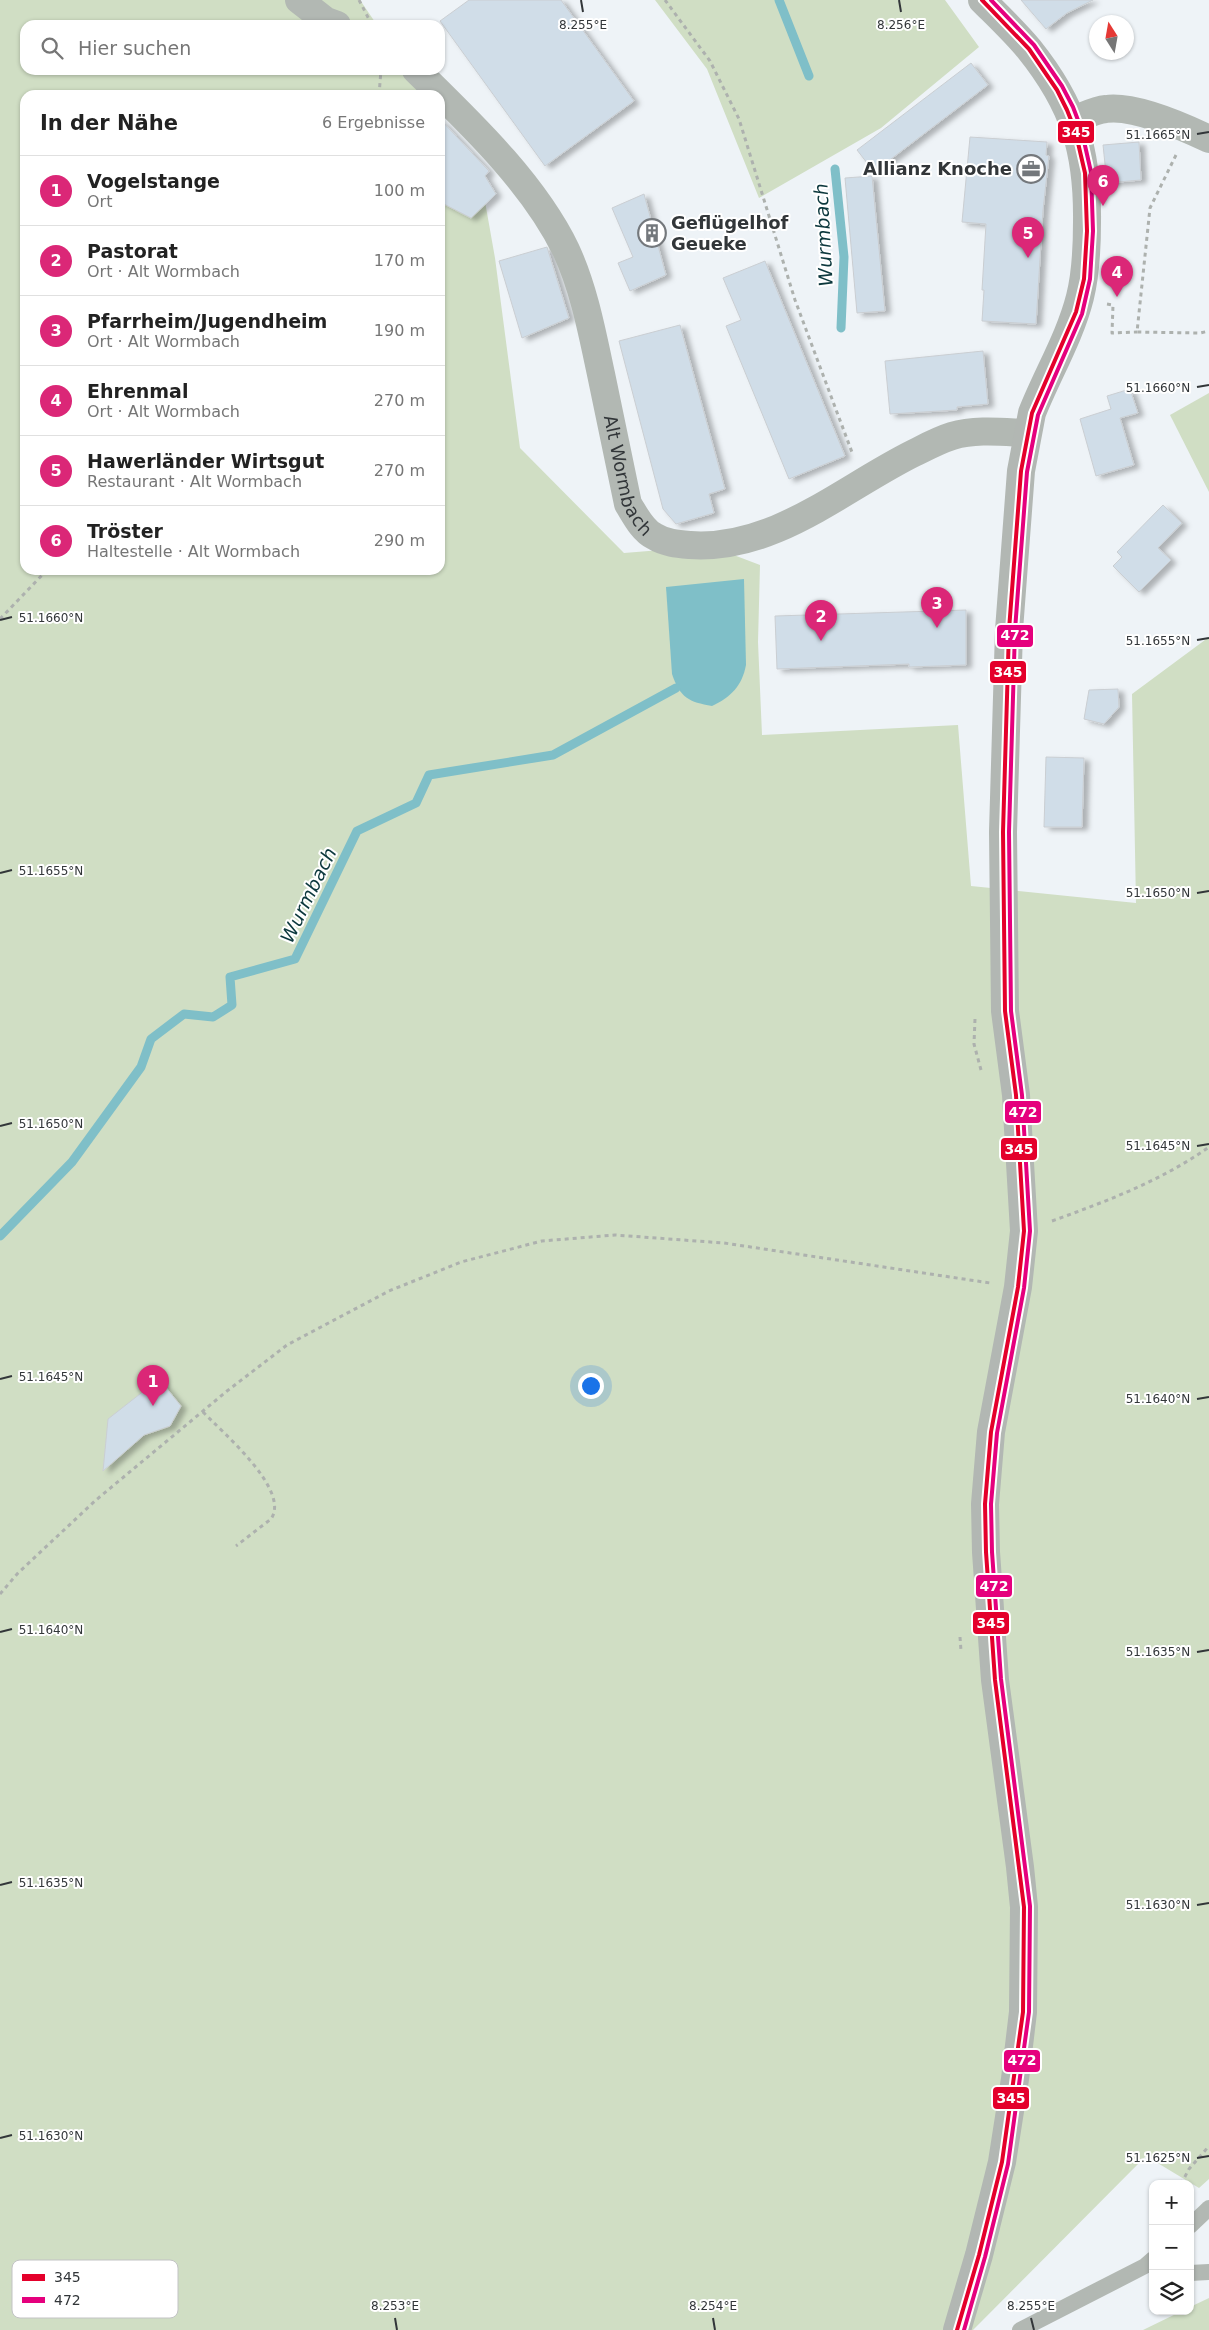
<!DOCTYPE html>
<html lang="de">
<meta charset="utf-8">
<style>
body{margin:0;font-family:"DejaVu Sans",sans-serif;background:#f6f6f6;color:#222}
.controls{position:absolute;right:15px;bottom:15px;display:grid;overflow:hidden;border-radius:10px;box-shadow:0 1px 4px #0004}
.controls button{width:45px;height:45px;display:grid;place-items:center;padding:0;border:0;border-bottom:1px solid #e0e0e0;background:#fff;color:#222;font:25px sans-serif}
.compass{position:absolute;left:1089px;top:15px;width:45px;height:45px;border-radius:50%;background:#fff;box-shadow:0 1px 4px #0004;rotate:349deg}
.you{position:absolute;left:590px;top:1385px;width:18px;height:18px;margin:-12px;border:4px solid #fff;border-radius:50%;background:#1a73e8;box-shadow:0 0 0 8px #1a73e833}
.badge{display:grid;place-items:center;width:32px;height:32px;border-radius:50%;background:#db2777;color:#fff;font-size:16px;font-weight:700}
.pin{position:absolute;translate:-50% -41px;filter:drop-shadow(0 1px 2px #0008)}
.pin::after{content:'';position:absolute;top:26px;width:18px;height:15px;background:inherit;clip-path:polygon(0 0,100% 0,50% 100%)}
.list{margin:0;padding:0;list-style:none}
h2{display:flex;justify-content:space-between;align-items:center;height:65px;margin:0;padding:0 20px;font-size:21px}
h2 small{font-size:16px;font-weight:400;color:#767676}
.list li{display:grid;grid-template-columns:32px 1fr auto;gap:15px;align-items:center;box-sizing:border-box;height:70px;padding:0 20px;border-top:1px solid #e0e0e0}
.list b{display:block;font-size:19px;white-space:nowrap}
.list p{margin:0;font-size:16px;white-space:nowrap;color:#767676}
.list em{font-size:16px;font-style:normal;color:#767676}
.icon{flex:none;width:28px;height:28px;fill:none;stroke:currentColor;stroke-width:2;stroke-linecap:round;stroke-linejoin:round}
.map{position:relative;flex:none;width:1209px;height:2330px;overflow:hidden}
.search{position:absolute;background:#fff;box-shadow:0 1px 4px #0004;left:20px;top:20px;width:425px;height:55px;display:flex;align-items:center;gap:12px;box-sizing:border-box;padding:0 18px;border-radius:15px;color:#767676;font-size:19px}
.panel{position:absolute;background:#fff;box-shadow:0 1px 4px #0004;left:20px;top:90px;width:425px;height:485px;border-radius:15px}
.map>svg:first-child{display:block}
.green{fill:#d0dec4}
.water{fill:#7fbfc8}
.lines{fill:none;stroke-linecap:round;stroke-linejoin:round}
.stream{stroke:#7fbfc8;stroke-width:9}
.building{fill:#d0dde8;stroke:#caced2;filter:url(#shadow)}
.path{stroke:#adb1ae;stroke-width:3;stroke-dasharray:4 4;stroke-linecap:butt}
.lane{stroke:#b2b8b3;stroke-width:16}
.street{stroke:#b2b8b3;stroke-width:28}
.secondary{stroke:#b2b7b3;stroke-width:28}
.bus-1-casing{stroke:#fff;stroke-width:8}
.bus-2-casing{stroke:#fff;stroke-width:8}
.bus-1{stroke:#e4002b;stroke-width:4}
.bus-2{stroke:#e5007d;stroke-width:4}
.ticks{fill:none;stroke:#323639;stroke-width:2}
.labels{text-anchor:middle;stroke-width:4;stroke-linejoin:round;paint-order:stroke}
.poi-label{font-size:18px;font-weight:bold;fill:#323639;stroke:#fff;text-anchor:end}
.street-label{font-size:18px;fill:#323639;stroke:#fff}
.water-label{font-size:19px;font-style:italic;fill:#0c383d;stroke:#fff}
.key{fill:#fff;stroke:#c2c3c4;stroke-width:1}
.key-label{font-size:14px;fill:#323639}
.ticks-label{font-size:12px;text-anchor:middle;fill:#323639;stroke:#fff;stroke-width:4;stroke-linejoin:round;paint-order:stroke}
.line-badge{stroke:#fff;stroke-width:2}
.badge-label{font-size:14px;text-anchor:middle;font-weight:bold;fill:#fff}
</style>
<div class="map">
<svg width="1209" height="2330" viewBox="0 0 1209 2330">
<defs>
<filter id="shadow"><feDropShadow dx="5.5" dy="3" stdDeviation="2.5" flood-color="#0004"/></filter>
</defs>
<rect width="100%" height="100%" fill="#eef3f7"/>
<!-- green -->
<g class="green">
<polygon points="0,0 360,0 377,25 25,25 25,70 405,70 421,95 25,95 25,570 440,570 440,122 481,179 495,258 520,448 624,553 710,546 760,565 758,642 762,735 958,725 971,886 1136,903 1132,694 1209,637 1209,2179 1199,2188 1146,2156 973,2330 0,2330"/>
<polygon points="655,0 945,0 979,47 881,128 759,198 707,69"/>
<polygon points="1209,393 1209,492 1170,415"/>
<polygon points="1209,2298 1209,2330 1143,2330 1182,2311 1190,2311 1190,2307"/>
</g>
<!-- water -->
<path class="water" d="M 744,579 L 746,665 C 742,686 731,697 712,706 C 689,702 680,698 672,674 L 666,587 Z"/>
<g class="lines">
<!-- stream -->
<g class="stream">
<polyline points="779,0 809,76"/>
<polyline points="835,169 844,257 841,328"/>
<polyline points="0,1236 72,1162 141,1067 151,1039 184,1014 213,1017 232,1005 230,977 295,959 357,831 416,803 429,775 553,755 676,688"/>
</g>
</g>
<!-- building -->
<g class="building">
<polygon points="469,0 561,0 634,101 545,166 440,21"/>
<polygon points="1021,0 1093,0 1067,13 1046,29"/>
<polygon points="971,63 988,85 874,172 857,150"/>
<polygon points="440,119 489,171 485,176 496,194 471,218 440,202"/>
<polygon points="970,137 1047,142 1046,155 1049,156 1043,210 1036,324 982,321 984,290 982,290 986,224 962,222"/>
<polygon points="1139,142 1141,180 1107,183 1103,145"/>
<polygon points="872,176 885,311 857,313 845,178"/>
<polygon points="644,194 666,275 630,291 618,263 633,257 612,208"/>
<polygon points="547,247 569,318 522,338 499,261"/>
<polygon points="765,261 845,456 789,479 726,326 741,320 723,278"/>
<polygon points="680,325 725,489 709,494 714,513 676,524 663,509 619,341"/>
<polygon points="983,351 988,404 957,407 957,410 890,414 885,361"/>
<polygon points="1130,389 1138,413 1120,418 1134,465 1096,476 1080,419 1111,409 1107,396"/>
<polygon points="1163,505 1182,523 1158,548 1171,560 1139,592 1113,566 1122,557 1117,552"/>
<polygon points="966,610 966,665 909,667 909,664 777,669 775,616"/>
<polygon points="1118,689 1119,707 1104,724 1084,719 1089,690"/>
<polygon points="1046,757 1084,758 1082,827 1044,827"/>
<polygon points="159,1379 181,1406 170,1426 144,1435 103,1471 108,1419"/>
</g>
<g class="lines">
<!-- path -->
<g class="path">
<polyline points="359,0 372,25"/>
<polyline points="665,0 710,61 739,119 795,300 853,455"/>
<polyline points="379,95 381,70"/>
<polyline points="1176,155 1150,208 1137,332 1200,333 1209,331"/>
<polyline points="1107,304 1113,305 1112,333 1137,332"/>
<polyline points="0,619 47,570"/>
<polyline points="975,1019 974,1044 981,1070"/>
<path d="M 1052,1221 C 1107,1201 1161,1181 1209,1147"/>
<path d="M 203,1412 C 222,1432 291,1490 271,1519 L 236,1546"/>
<polyline points="0,1594 18,1573 96,1500 227,1391 287,1345 389,1291 461,1262 542,1241 615,1235 724,1243 990,1283"/>
<polyline points="960,1637 961,1651"/>
<polyline points="1181,2184 1189,2169 1209,2146"/>
</g>
<!-- lane -->
<g class="lane">
<polyline points="1190,2226 1209,2208"/>
<polyline points="1190,2273 1209,2272"/>
<polyline points="1020,2330 1145,2266 1153,2259"/>
</g>
<!-- street -->
<g class="street">
<polyline points="299,0 326,21 337,25"/>
<path id="s1" d="M 416,70 C 469,122 533,182 566,250 C 584,289 592,332 601,374 C 610,417 619,460 628,504 C 635,515 642,530 654,536 C 665,543 678,544 690,545 C 774,551 843,488 914,453 C 926,447 939,440 952,436 C 976,429 1002,432 1027,433"/>
<path d="M 1073,120 C 1084,116 1095,110 1106,109 C 1134,105 1184,127 1209,139"/>
</g>
<!-- secondary -->
<path class="secondary" d="M 957,2330 L 979,2255 L 1002,2162 L 1015,2079 L 1023,2012 L 1024,1907 L 1020,1867 L 995,1680 L 986,1552 L 985,1504 L 991,1432 L 1018,1287 L 1024,1231 L 1016,1095 L 1005,1011 L 1003,832 L 1009,630 L 1021,471 L 1032,413 C 1047,375 1070,337 1080,297 C 1086,273 1087,247 1087,222 C 1088,151 1074,105 1029,49 C 1015,32 998,16 982,0"/>
<defs>
<polyline id="bus-1" points="957,2330 979,2255 1002,2162 1023,2012 1024,1907 995,1680 986,1552 985,1504 991,1432 1018,1287 1024,1231 1016,1095 1005,1011 1003,832 1009,630 1021,471 1032,413 1076,312 1084,279 1087,231 1085,173 1075,130 1067,110 1057,90 1029,49 982,0"/>
<polyline id="bus-2" points="964,2330 985,2257 1008,2164 1029,2012 1030,1906 1001,1679 992,1552 991,1504 997,1433 1024,1288 1030,1231 1022,1095 1011,1011 1009,832 1015,630 1027,472 1038,415 1082,314 1090,279 1093,231 1091,172 1081,128 1073,107 1062,86 1034,45 991,0"/>
</defs>
<!-- bus-1 casing -->
<use href="#bus-1" class="bus-1-casing"/>
<!-- bus-2 casing -->
<use href="#bus-2" class="bus-2-casing"/>
<!-- bus-1 -->
<use href="#bus-1" class="bus-1"/>
<!-- bus-2 -->
<use href="#bus-2" class="bus-2"/>
</g>
<!-- ticks -->
<path class="ticks" d="M 581,0 L 583,12M 899,0 L 901,12M 1197,134 L 1209,132M 1197,387 L 1209,385M 0,620 L 12,617M 1197,640 L 1209,638M 0,873 L 12,870M 1197,893 L 1209,891M 0,1126 L 12,1123M 1197,1146 L 1209,1144M 0,1379 L 12,1376M 1197,1399 L 1209,1397M 0,1632 L 12,1629M 1197,1652 L 1209,1650M 0,1885 L 12,1882M 1197,1905 L 1209,1903M 0,2138 L 12,2135M 1197,2158 L 1209,2156M 395,2318 L 397,2330M 713,2318 L 715,2330M 1031,2318 L 1034,2330"/>
<!-- icons -->
<defs>
<symbol id="office-ring" viewBox="-11 -11 22 22"><circle r="9.5" fill="#fff" stroke="#74787c" stroke-width="1.5"/><path d="M-6-3h4V-5.5h4V-3h4V5H-6ZM-1-4.5V-3h2v-1.5ZM-6 0V1H6V0Z" fill="#74787c"/></symbol>
<symbol id="building-ring" viewBox="-11 -11 22 22"><circle r="9.5" fill="#fff" stroke="#74787c" stroke-width="1.5"/><path d="M-4-6H4V6H1V3H-1V6H-4ZM-2.5-4.3h1.7v1.8h-1.7ZM.8-4.3h1.7v1.8H.8ZM-2.5-1h1.7V.8h-1.7ZM.8-1h1.7V.8H.8Z" fill="#74787c"/></symbol>
</defs>
<g fill-rule="evenodd">
<use href="#office-ring" x="1015" y="153" width="32" height="32"/>
<use href="#building-ring" x="636" y="217" width="32" height="32"/>
</g>
<g class="labels">
<!-- poi labels -->
<g class="poi-label">
<text x="1012" y="175">Allianz Knoche</text>
<text x="671" y="229" text-anchor="start">Geflügelhof<tspan x="671" dy="21">Geueke</tspan></text>
</g>
<!-- street labels -->
<g class="street-label">
<text dy="6" stroke="none"><textPath href="#s1" startOffset="470">Alt Wormbach</textPath></text>
</g>
<!-- water labels -->
<g class="water-label">
<text transform="translate(823 235) rotate(-93)" y="7">Wurmbach</text>
<text transform="translate(308 895) rotate(-64)" y="7">Wurmbach</text>
</g>
</g>
<!-- legend -->
<rect x="12" y="2260" width="166" height="58" rx="8" class="key"/>
<rect x="22" y="2274" width="23" height="7" fill="#e4002b"/>
<rect x="22" y="2297" width="23" height="6" fill="#e5007d"/>
<g class="key-label">
<text x="54" y="2282">345</text>
<text x="54" y="2305">472</text>
</g>
<g class="ticks-label">
<text x="583" y="29">8.255°E</text>
<text x="901" y="29">8.256°E</text>
<text x="1158" y="139">51.1665°N</text>
<text x="1158" y="392">51.1660°N</text>
<text x="51" y="622">51.1660°N</text>
<text x="1158" y="645">51.1655°N</text>
<text x="51" y="875">51.1655°N</text>
<text x="1158" y="897">51.1650°N</text>
<text x="51" y="1128">51.1650°N</text>
<text x="1158" y="1150">51.1645°N</text>
<text x="51" y="1381">51.1645°N</text>
<text x="1158" y="1403">51.1640°N</text>
<text x="51" y="1634">51.1640°N</text>
<text x="1158" y="1656">51.1635°N</text>
<text x="51" y="1887">51.1635°N</text>
<text x="1158" y="1909">51.1630°N</text>
<text x="51" y="2140">51.1630°N</text>
<text x="1158" y="2162">51.1625°N</text>
<text x="395" y="2310">8.253°E</text>
<text x="713" y="2310">8.254°E</text>
<text x="1031" y="2310">8.255°E</text>
</g>
<g class="line-badge">
<rect x="1057" y="120" width="38" height="24" rx="5" fill="#e4002b"/>
<rect x="996" y="624" width="38" height="24" rx="5" fill="#e5007d"/>
<rect x="989" y="660" width="38" height="24" rx="5" fill="#e4002b"/>
<rect x="1004" y="1100" width="38" height="24" rx="5" fill="#e5007d"/>
<rect x="1000" y="1137" width="38" height="24" rx="5" fill="#e4002b"/>
<rect x="975" y="1574" width="38" height="24" rx="5" fill="#e5007d"/>
<rect x="972" y="1611" width="38" height="24" rx="5" fill="#e4002b"/>
<rect x="1003" y="2049" width="38" height="24" rx="5" fill="#e5007d"/>
<rect x="992" y="2086" width="38" height="24" rx="5" fill="#e4002b"/>
</g>
<g class="badge-label">
<text x="1076" y="137">345</text>
<text x="1015" y="640">472</text>
<text x="1008" y="677">345</text>
<text x="1023" y="1117">472</text>
<text x="1019" y="1154">345</text>
<text x="994" y="1591">472</text>
<text x="991" y="1628">345</text>
<text x="1022" y="2065">472</text>
<text x="1011" y="2103">345</text>
</g>
</svg>
<div class="controls">
<button>+</button>
<button>−</button>
<button><svg class="icon" aria-label="layers" viewBox="0 0 24 24"><path d="M12 4l9 5-9 5-9-5zM3 14l9 5 9-5"/></svg></button>
</div>
<svg class="compass" viewBox="-18 -18 36 36"><path d="M0-13l5 13h-10z" fill="#e53935"/><path d="M0 13l5-13h-10z" fill="#767676"/></svg>
<div class="you"></div>
<div class="pin badge" style="left:153px;top:1406px">1</div>
<div class="pin badge" style="left:821px;top:641px">2</div>
<div class="pin badge" style="left:937px;top:628px">3</div>
<div class="pin badge" style="left:1117px;top:297px">4</div>
<div class="pin badge" style="left:1028px;top:258px">5</div>
<div class="pin badge" style="left:1103px;top:206px">6</div>
<div class="search"><svg class="icon" aria-label="search" viewBox="0 0 24 24"><circle cx="10" cy="10" r="6"/><path d="M15 15l6 6"/></svg>Hier suchen</div>
<section class="panel">
<h2>In der Nähe<small>6 Ergebnisse</small></h2>
<ul class="list">
<li><span class="badge">1</span><div><b>Vogelstange</b><p>Ort</p></div><em>100 m</em></li>
<li><span class="badge">2</span><div><b>Pastorat</b><p>Ort · Alt Wormbach</p></div><em>170 m</em></li>
<li><span class="badge">3</span><div><b>Pfarrheim/Jugendheim</b><p>Ort · Alt Wormbach</p></div><em>190 m</em></li>
<li><span class="badge">4</span><div><b>Ehrenmal</b><p>Ort · Alt Wormbach</p></div><em>270 m</em></li>
<li><span class="badge">5</span><div><b>Hawerländer Wirtsgut</b><p>Restaurant · Alt Wormbach</p></div><em>270 m</em></li>
<li><span class="badge">6</span><div><b>Tröster</b><p>Haltestelle · Alt Wormbach</p></div><em>290 m</em></li>
</ul>
</section>
</div>
